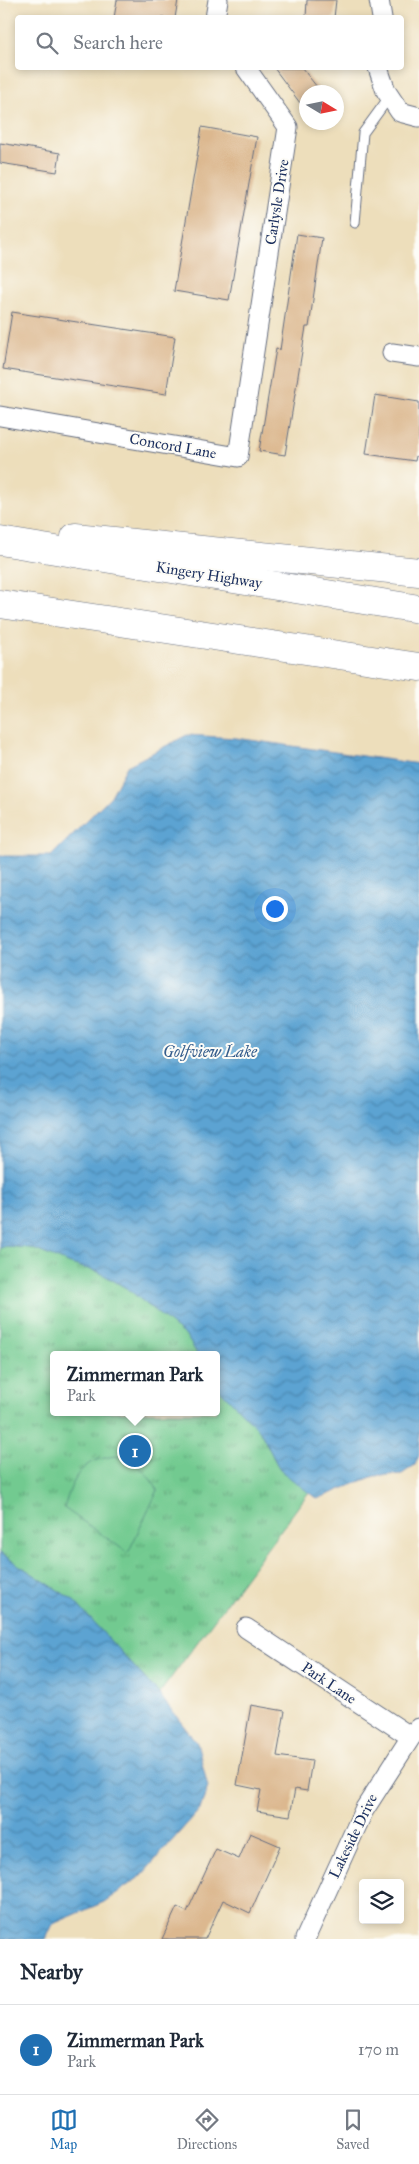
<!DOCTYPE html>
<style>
body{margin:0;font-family:"IM FELL Great Primer",serif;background:#f2f2f3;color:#1f2937}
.controls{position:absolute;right:15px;bottom:15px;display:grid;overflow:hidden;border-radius:5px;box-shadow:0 2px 8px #0003}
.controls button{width:45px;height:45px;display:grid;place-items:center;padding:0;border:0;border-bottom:1px solid #e0e1e3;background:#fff;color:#1f2937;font:25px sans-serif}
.compass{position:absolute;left:299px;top:85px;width:45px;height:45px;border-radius:50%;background:#fff;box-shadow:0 2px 8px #0003;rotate:100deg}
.you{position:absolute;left:274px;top:908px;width:18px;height:18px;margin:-12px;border:4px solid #fff;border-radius:50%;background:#1a73e8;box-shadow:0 0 0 8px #1a73e833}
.badge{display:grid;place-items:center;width:32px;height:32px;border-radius:50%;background:#1f6fb2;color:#fff;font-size:16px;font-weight:700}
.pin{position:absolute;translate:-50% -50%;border:2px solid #fff;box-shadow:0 1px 5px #0006}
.popup{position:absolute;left:50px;top:1351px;width:170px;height:65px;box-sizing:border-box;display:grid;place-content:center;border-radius:5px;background:#fff;filter:drop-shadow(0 1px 4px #0005);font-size:16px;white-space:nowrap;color:#747a83}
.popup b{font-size:19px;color:#1f2937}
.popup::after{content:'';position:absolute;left:50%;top:100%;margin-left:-10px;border:10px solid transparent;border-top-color:#fff}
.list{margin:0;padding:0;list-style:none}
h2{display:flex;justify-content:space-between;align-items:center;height:65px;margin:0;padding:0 20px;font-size:21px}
h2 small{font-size:16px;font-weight:400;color:#747a83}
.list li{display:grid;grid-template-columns:32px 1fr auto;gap:15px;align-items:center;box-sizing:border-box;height:90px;padding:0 20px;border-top:1px solid #e0e1e3}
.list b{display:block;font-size:19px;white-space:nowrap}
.list p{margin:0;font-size:16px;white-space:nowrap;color:#747a83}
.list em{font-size:16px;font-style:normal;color:#747a83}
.icon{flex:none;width:28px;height:28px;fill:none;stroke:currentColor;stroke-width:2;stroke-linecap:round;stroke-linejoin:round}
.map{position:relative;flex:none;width:419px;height:1939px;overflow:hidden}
.search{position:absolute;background:#fff;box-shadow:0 2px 8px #0003;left:15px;right:15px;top:15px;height:55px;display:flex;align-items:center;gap:12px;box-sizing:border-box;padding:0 18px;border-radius:5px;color:#747a83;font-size:19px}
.sheet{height:155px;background:#fff}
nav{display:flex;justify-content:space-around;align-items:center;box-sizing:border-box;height:70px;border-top:1px solid #e0e1e3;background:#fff;font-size:14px;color:#747a83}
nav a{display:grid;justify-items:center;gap:2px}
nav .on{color:#1f6fb2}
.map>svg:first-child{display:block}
.grass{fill:url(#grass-tufts);stroke:#467c77}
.pitch{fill:#72ca90;stroke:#467c77}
.water{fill:url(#water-waves);stroke:#3b6998}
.building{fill:#dcb88f}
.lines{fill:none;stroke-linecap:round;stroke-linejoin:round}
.lane-casing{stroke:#646c7f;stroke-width:11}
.street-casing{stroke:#646c7f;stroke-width:21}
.highway-casing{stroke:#646c7f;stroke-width:29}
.lane{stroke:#fff;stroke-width:9}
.street{stroke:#fff;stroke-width:19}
.highway{stroke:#fff;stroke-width:28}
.labels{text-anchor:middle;stroke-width:4;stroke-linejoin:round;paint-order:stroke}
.street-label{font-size:15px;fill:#1b2f5e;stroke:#fdfcf7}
.water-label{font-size:16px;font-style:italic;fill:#355d8c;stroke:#fdfcf7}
</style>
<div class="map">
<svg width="419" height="1939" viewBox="0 0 419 1939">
<defs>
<pattern id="grass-tufts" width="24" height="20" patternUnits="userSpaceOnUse" patternTransform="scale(1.25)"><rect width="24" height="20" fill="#72ca90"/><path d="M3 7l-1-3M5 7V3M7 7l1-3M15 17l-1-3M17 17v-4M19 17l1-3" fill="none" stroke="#5da479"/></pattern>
<pattern id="water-waves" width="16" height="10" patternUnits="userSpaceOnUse" patternTransform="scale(1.25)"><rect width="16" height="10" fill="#5ba3d2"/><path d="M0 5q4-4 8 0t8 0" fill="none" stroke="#4a85ae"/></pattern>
</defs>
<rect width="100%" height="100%" fill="#fdfcf7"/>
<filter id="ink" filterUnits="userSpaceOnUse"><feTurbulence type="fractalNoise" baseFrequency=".02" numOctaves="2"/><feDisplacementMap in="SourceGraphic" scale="10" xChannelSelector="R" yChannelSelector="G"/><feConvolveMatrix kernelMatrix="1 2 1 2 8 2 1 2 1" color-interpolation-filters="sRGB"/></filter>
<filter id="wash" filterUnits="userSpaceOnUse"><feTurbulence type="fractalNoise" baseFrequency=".0096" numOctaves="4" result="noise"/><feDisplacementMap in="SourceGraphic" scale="20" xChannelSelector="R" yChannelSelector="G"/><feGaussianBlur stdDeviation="1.12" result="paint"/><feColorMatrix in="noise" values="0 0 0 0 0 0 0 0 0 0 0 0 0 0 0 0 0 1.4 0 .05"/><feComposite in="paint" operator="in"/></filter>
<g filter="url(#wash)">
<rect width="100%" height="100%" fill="#eddebb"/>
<!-- grass -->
<polygon class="grass" points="5,1246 31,1248 71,1264 99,1272 128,1289 187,1337 198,1355 54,1355 54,1412 216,1412 216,1385 260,1431 280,1470 309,1492 159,1694 73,1600 0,1553 0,1248"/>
<!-- pitch -->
<path class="pitch" d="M 115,1456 C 139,1463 144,1470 158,1490 L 128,1553 L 64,1508 C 74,1476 79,1461 115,1456 Z"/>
<!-- water -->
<g class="water">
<polygon points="187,735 236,738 419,764 419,1455 415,1465 402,1474 374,1476 317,1499 280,1470 260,1431 218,1388 216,1385 216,1355 198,1355 187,1337 128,1289 99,1272 71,1264 31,1248 6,1246 0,1248 0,856 51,856 111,796 127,766"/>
<polygon points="0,1553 73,1600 159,1694 197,1743 208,1787 200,1809 141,1876 104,1902 53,1924 46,1939 0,1939"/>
</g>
<g id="blocks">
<!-- building -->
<g class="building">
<polygon points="117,0 178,0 175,18 114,18"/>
<polygon points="307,0 336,0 334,18 306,18"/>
<polygon points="274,68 302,68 321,92 306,92 306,111"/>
<polygon points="202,127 257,137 229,300 174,291"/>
<polygon points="0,143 60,153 57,172 0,163"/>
<polygon points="297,234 322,238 309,327 306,327 285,455 259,451 276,349 280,350"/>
<polygon points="12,312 175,337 166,394 3,369"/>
<polygon points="375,395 419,402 419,456 416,456 415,461 366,454"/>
<polygon points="251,1705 285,1711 277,1756 312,1761 307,1791 295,1789 290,1816 257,1811 261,1790 237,1785"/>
<polygon points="250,1833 280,1846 250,1913 223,1900 205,1939 162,1939 177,1907 187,1912 216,1849 239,1859"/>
</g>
</g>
</g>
<g filter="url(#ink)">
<use href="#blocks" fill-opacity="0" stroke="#646c7f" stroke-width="1"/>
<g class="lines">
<defs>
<polyline id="lane" points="355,223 363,133 390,96"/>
<g id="street">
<polyline points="379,0 382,18"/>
<polyline points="215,18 218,0"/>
<polyline points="378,68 386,91 400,112 419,117"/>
<polyline points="392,353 419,357"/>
<polyline points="0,416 238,457 288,127 246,68"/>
<polyline points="246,1628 411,1737"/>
<polyline points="305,1939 364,1810 411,1737 419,1728"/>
</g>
<g id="highway">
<polyline points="75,537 419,572"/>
<polyline points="0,541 419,609"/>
<polyline points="0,604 419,667"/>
</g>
</defs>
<!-- lane casing -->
<use href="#lane" class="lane-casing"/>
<!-- street casing -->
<use href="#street" class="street-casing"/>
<!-- highway casing -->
<use href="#highway" class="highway-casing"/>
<!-- lane -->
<use href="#lane" class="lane"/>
<!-- street -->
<use href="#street" class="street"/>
<!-- highway -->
<use href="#highway" class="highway"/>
</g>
</g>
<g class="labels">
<!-- street labels -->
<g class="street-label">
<text transform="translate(277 202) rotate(-81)" y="5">Carlysle Drive</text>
<text transform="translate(173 446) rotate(10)" y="5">Concord Lane</text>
<text transform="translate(209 575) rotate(9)" y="5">Kingery Highway</text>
<text transform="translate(329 1683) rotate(34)" y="5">Park Lane</text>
<text transform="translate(353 1836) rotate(-64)" y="5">Lakeside Drive</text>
</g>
<!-- water labels -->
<g class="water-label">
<text x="210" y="1057">Golfview Lake</text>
</g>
</g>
</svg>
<div class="controls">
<button><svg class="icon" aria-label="layers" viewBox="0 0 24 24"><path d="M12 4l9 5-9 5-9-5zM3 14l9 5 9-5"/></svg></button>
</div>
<svg class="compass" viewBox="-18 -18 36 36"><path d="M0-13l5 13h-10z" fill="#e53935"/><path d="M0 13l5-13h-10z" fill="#747a83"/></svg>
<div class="you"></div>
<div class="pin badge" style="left:135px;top:1451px">1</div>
<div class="popup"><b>Zimmerman Park</b>Park</div>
<div class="search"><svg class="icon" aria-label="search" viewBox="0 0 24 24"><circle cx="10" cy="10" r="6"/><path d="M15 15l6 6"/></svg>Search here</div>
</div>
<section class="sheet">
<h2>Nearby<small></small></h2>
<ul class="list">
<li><span class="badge">1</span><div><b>Zimmerman Park</b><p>Park</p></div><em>170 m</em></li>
</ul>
</section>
<nav>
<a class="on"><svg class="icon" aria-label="map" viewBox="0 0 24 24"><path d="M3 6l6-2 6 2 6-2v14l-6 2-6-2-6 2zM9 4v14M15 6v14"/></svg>Map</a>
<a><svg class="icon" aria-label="directions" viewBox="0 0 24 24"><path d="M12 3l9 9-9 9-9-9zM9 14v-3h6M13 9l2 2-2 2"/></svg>Directions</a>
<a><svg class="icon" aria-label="saved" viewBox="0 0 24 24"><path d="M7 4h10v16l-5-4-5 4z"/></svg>Saved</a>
</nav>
